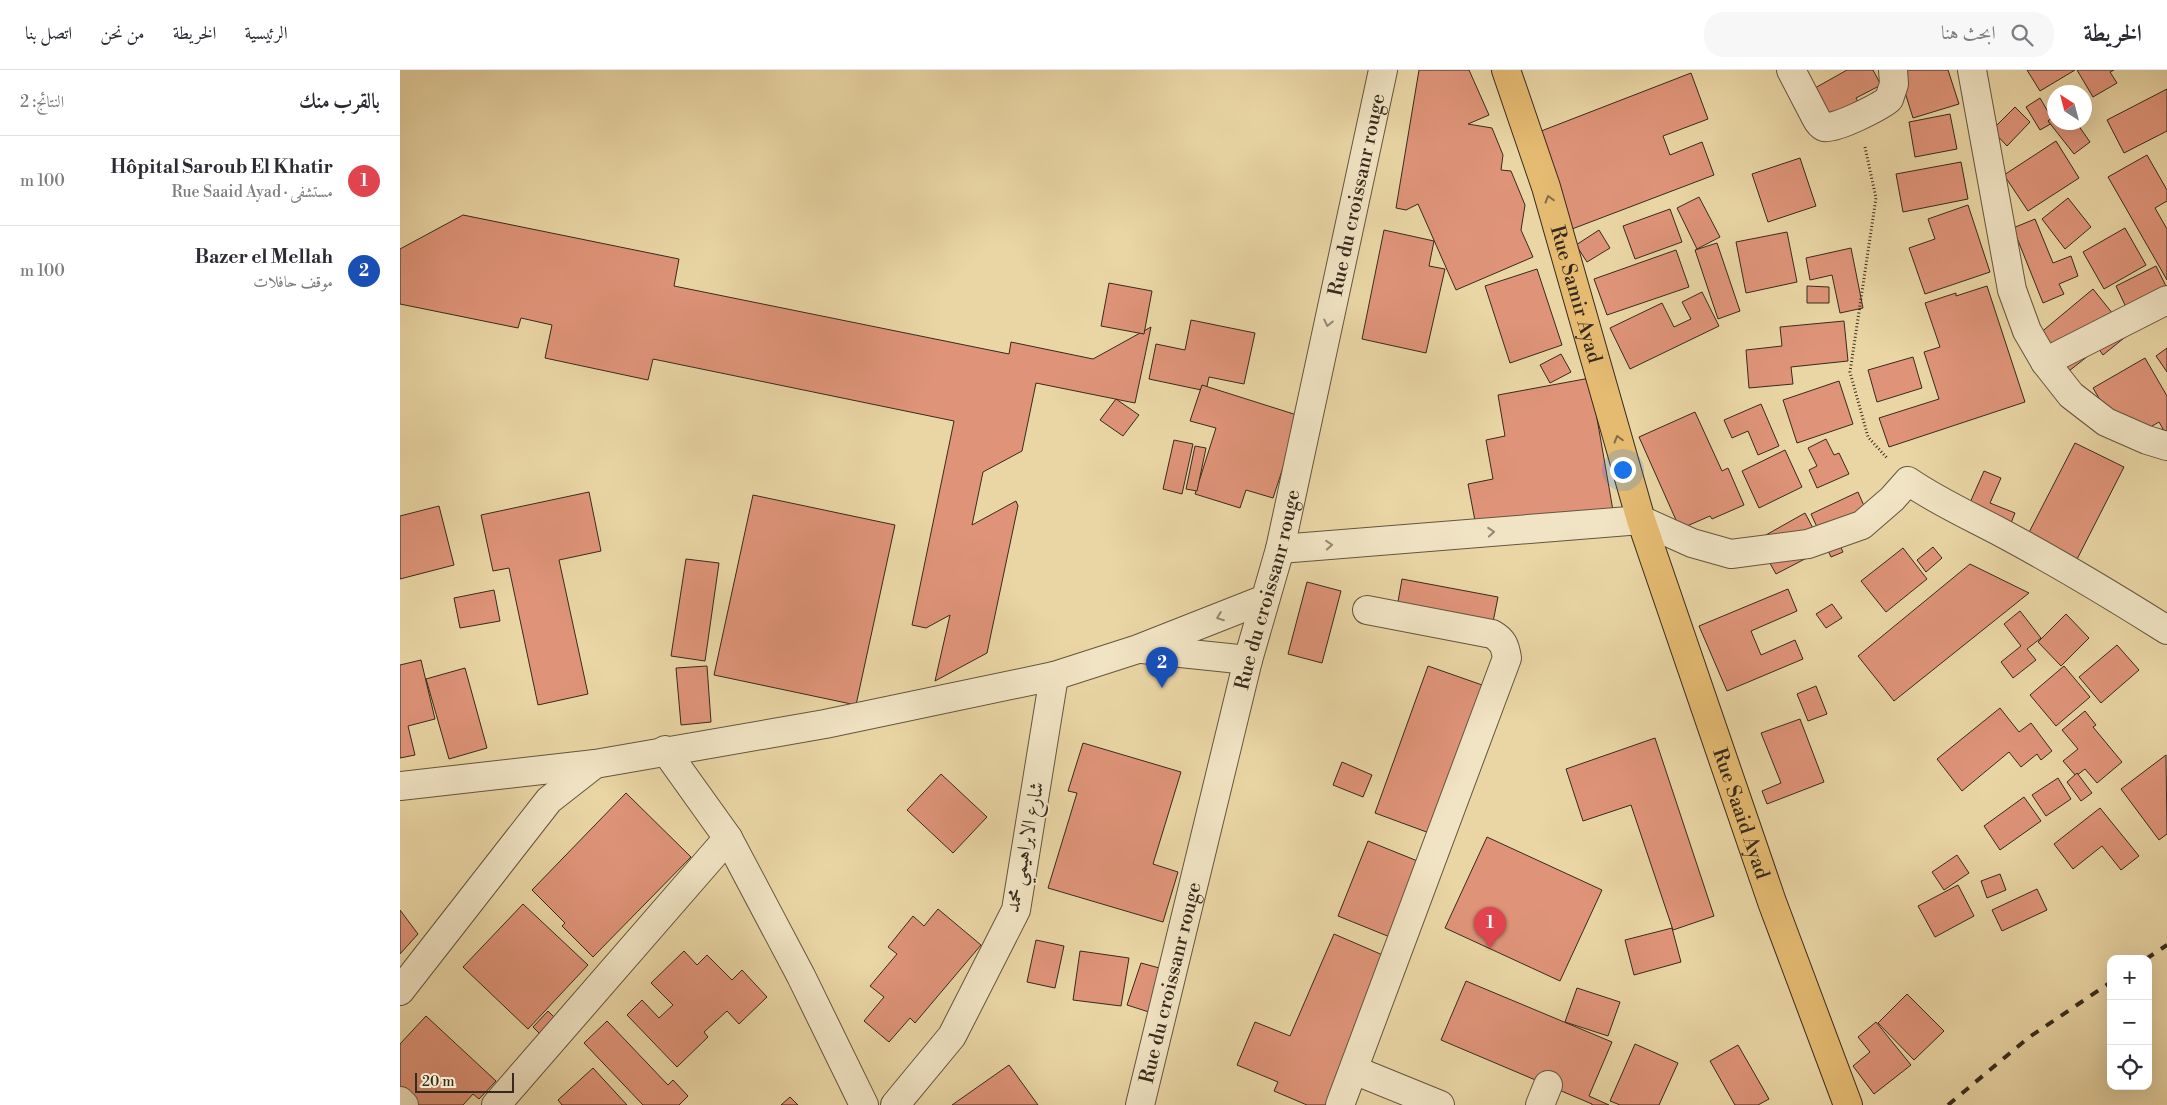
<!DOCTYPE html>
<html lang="ar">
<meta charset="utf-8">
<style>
body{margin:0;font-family:"Libre Bodoni",Amiri,serif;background:#f7f7f7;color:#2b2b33;direction:rtl}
.controls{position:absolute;right:15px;bottom:15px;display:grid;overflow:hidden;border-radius:10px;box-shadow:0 5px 20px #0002}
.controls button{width:45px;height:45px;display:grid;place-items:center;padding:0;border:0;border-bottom:1px solid #e1e1e2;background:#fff;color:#2b2b33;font:25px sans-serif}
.compass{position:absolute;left:1647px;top:15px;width:45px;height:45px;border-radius:50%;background:#fff;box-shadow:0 5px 20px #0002;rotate:324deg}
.scale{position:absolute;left:15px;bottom:12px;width:99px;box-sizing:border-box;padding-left:5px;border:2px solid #372a1c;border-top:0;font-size:14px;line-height:18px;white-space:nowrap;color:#372a1c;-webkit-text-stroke:4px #f1e4c4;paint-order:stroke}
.you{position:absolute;left:1222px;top:399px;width:18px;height:18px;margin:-12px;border:4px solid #fff;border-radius:50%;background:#1a73e8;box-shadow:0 0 0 8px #1a73e833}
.badge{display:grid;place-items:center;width:32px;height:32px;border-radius:50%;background:#d93025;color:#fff;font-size:16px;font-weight:700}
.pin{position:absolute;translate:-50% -41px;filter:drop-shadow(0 1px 2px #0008)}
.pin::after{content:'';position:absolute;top:26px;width:18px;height:15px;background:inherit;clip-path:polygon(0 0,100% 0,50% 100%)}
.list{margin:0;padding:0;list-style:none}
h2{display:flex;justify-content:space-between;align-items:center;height:65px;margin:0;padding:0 20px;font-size:21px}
h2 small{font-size:16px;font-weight:400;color:#7c7c81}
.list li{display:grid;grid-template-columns:32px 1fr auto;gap:15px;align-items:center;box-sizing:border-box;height:90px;padding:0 20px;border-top:1px solid #e1e1e2}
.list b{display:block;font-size:19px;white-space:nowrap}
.list p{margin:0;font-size:16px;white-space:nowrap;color:#7c7c81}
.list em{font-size:16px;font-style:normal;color:#7c7c81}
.icon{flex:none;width:28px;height:28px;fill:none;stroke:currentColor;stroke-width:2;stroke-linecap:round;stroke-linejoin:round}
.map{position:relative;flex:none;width:1767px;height:1035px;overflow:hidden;direction:ltr}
header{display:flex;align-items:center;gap:30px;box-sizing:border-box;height:70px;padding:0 25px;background:#fff;border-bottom:1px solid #e1e1e2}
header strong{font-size:24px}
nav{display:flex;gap:28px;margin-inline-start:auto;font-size:18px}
.search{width:350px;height:45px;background:#f7f7f7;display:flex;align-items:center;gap:12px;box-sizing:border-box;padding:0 18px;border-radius:20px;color:#7c7c81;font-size:19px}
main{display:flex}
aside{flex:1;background:#fff}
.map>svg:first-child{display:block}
.building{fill:#df9479;stroke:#372a1c}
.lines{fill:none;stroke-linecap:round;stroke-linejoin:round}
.minor-casing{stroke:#64553e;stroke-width:30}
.major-casing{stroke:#372a1c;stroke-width:30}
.path{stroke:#372a1c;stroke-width:3;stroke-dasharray:1 2.5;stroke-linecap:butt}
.minor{stroke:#f1e4c4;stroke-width:28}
.major{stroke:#e5bb72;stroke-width:28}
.rail{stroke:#372a1c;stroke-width:4;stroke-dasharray:9 9;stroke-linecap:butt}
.oneway{stroke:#856b43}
.oneway2{stroke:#948770}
.labels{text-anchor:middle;stroke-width:4;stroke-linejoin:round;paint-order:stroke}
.street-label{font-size:20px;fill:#372a1c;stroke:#f1e4c4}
</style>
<header>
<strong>الخريطة</strong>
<div class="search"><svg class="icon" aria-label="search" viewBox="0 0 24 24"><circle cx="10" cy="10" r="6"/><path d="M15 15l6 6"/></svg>ابحث هنا</div>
<nav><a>الرئيسية</a><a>الخريطة</a><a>من نحن</a><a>اتصل بنا</a></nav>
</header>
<main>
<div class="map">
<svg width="1767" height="1035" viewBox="0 0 1767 1035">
<rect width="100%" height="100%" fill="#ead6a5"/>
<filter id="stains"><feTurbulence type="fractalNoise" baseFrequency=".004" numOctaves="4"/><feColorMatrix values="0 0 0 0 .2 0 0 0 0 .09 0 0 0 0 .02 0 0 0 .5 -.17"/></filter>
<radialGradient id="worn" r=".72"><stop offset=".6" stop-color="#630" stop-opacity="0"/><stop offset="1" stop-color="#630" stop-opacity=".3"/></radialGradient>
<!-- building -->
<g class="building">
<polygon points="1019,0 1069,0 1089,45 1068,54 1092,58 1103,85 1101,100 1111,101 1125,135 1121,160 1133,187 1056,220 1018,134 1006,140 996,138"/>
<polygon points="1447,0 1473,0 1481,15 1456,28 1467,48 1439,63 1415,18"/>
<polygon points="1498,0 1548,0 1559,34 1513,48"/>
<polygon points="1627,0 1675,0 1640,21"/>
<polygon points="1677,0 1714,0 1710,2 1717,13 1693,27"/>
<polygon points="1291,3 1308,49 1263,66 1270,85 1302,72 1314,105 1172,159 1136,63"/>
<polygon points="1767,19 1767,61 1724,83 1707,50"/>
<polygon points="1640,28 1654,52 1640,60 1626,37"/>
<polygon points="1615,37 1630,52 1607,76 1592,60"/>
<polygon points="1550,44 1557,79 1515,87 1509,52"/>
<polygon points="1654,46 1654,52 1676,52 1690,72 1674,84 1648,51"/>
<polygon points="1656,71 1679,108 1628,141 1604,105"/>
<polygon points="1747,85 1767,120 1767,131 1755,138 1767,159 1767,210 1708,107"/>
<polygon points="1400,88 1416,136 1368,152 1352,104"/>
<polygon points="1561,92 1568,129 1503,142 1496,104"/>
<polygon points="1299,127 1320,167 1297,179 1277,138"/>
<polygon points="1668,128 1691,157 1665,179 1642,149"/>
<polygon points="1568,135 1590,202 1525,224 1509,178 1535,169 1528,149"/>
<polygon points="1270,139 1282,172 1235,189 1223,156"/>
<polygon points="63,145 279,189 274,216 609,284 611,272 693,289 751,257 735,333 636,313 622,381 583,402 572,455 616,431 618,436 587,583 535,611 550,545 526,558 512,555 554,351 253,289 248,310 145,288 152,255 121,248 118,258 0,234 0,179"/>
<polygon points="1635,149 1653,193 1671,186 1678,206 1659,214 1664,224 1643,233 1613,158"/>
<polygon points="1725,158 1746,195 1704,219 1683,182"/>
<polygon points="984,160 1034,171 1029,196 1045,199 1026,283 962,269"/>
<polygon points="1199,160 1210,178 1187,192 1176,175"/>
<polygon points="1387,162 1397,212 1346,223 1336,172"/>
<polygon points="1317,173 1340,241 1318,249 1295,180"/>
<polygon points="1451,178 1463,238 1440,243 1432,205 1410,210 1406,188"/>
<polygon points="1276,180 1289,217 1207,245 1194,209"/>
<polygon points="1756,196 1767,218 1734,254 1716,216"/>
<polygon points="1137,199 1162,275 1110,293 1085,216"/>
<polygon points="709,213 752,221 744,264 701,256"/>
<polygon points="1407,216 1429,217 1429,233 1407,233"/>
<polygon points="1587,216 1625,332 1489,377 1479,348 1539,329 1524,282 1540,277 1525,233 1556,223 1556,226"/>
<polygon points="1693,219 1729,264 1703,285 1698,278 1669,301 1639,264"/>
<polygon points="1302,222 1319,256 1230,299 1210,258 1262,233 1274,257 1291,249 1282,232"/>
<polygon points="791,250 855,263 844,314 809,307 806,321 749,309 756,274 785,280"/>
<polygon points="1444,251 1448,291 1391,297 1393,314 1349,318 1346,280 1382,276 1380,257"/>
<polygon points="1767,278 1767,302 1756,286"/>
<polygon points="1161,284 1171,302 1150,313 1140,295"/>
<polygon points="1513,287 1522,318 1477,332 1468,300"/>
<polygon points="1745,288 1767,326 1767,366 1759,352 1725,372 1693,318"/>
<polygon points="1190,308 1215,452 1080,477 1068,414 1093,409 1086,370 1105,366 1098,325"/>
<polygon points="1439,311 1453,354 1397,373 1383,330"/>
<polygon points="802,315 900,346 873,428 846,420 840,438 795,424 816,358 790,351"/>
<polygon points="716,329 739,345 723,366 700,350"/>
<polygon points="1361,334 1379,376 1358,385 1348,361 1332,368 1324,350"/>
<polygon points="1295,342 1322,401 1328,398 1344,435 1312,449 1310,446 1280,459 1239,367"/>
<polygon points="1426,369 1434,385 1439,383 1449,404 1417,418 1409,400 1417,396 1408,378"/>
<polygon points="774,370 793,374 782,424 763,419"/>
<polygon points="1675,373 1724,397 1671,501 1622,476"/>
<polygon points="795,376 806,378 797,421 786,419"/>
<polygon points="1385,380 1402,417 1359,438 1342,401"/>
<polygon points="1584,401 1601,408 1590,433 1615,443 1607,463 1565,444"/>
<polygon points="189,422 201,481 159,490 188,624 138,635 109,498 93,501 81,445"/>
<polygon points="1458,422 1468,445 1433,461 1443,482 1431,487 1411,444"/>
<polygon points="353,425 495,455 456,635 314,605"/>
<polygon points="39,436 54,495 0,509 0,446"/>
<polygon points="1405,443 1424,479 1376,504 1357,470"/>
<polygon points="1533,477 1542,488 1526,502 1517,490"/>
<polygon points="1503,478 1527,509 1486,542 1461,511"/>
<polygon points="286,489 319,493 305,591 271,586"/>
<polygon points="1570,494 1629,523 1494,631 1458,586"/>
<polygon points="1002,509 1098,527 1090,567 995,549"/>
<polygon points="907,512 941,521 922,593 888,584"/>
<polygon points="1388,519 1397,541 1351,561 1361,585 1395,570 1403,589 1327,621 1299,556"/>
<polygon points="94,520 100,551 60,558 54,528"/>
<polygon points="1432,534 1442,548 1426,558 1416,544"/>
<polygon points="1620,541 1641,568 1627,579 1636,590 1613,608 1601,592 1621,576 1604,554"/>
<polygon points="1666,544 1689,568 1661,596 1638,572"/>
<polygon points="1717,575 1739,600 1701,633 1679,607"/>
<polygon points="21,590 35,649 8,656 15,685 0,688 0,595"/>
<polygon points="307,596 311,652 281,655 276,598"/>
<polygon points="1028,596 1085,616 1032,764 975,743"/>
<polygon points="1664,596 1690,627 1656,656 1630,625"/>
<polygon points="65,598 87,678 49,689 26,609"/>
<polygon points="1416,616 1427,644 1408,651 1397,624"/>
<polygon points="1600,638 1619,662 1631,653 1652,681 1641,690 1637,684 1621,697 1609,682 1562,721 1537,689"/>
<polygon points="1685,641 1696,655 1693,657 1722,692 1697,713 1685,699 1676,706 1663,691 1678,679 1662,660"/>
<polygon points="1400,649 1424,712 1367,734 1362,721 1381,713 1361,663"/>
<polygon points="1255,668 1314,846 1273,860 1231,735 1183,751 1166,699"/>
<polygon points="683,673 781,702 753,794 778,802 763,852 648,818 677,723 668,721"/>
<polygon points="1766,685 1767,764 1759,770 1721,719"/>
<polygon points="942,692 972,705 963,727 933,715"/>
<polygon points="1677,703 1692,723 1681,731 1667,712"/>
<polygon points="541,704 587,747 553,783 507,740"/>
<polygon points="1658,708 1671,729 1646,746 1632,725"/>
<polygon points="226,723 291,787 193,887 162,856 165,853 132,820"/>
<polygon points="1624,727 1641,751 1600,780 1584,756"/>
<polygon points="1700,738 1739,786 1721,800 1702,776 1673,799 1654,774"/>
<polygon points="1087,767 1202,820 1160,911 1045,858"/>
<polygon points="968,771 1020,792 990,867 938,846"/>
<polygon points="1557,785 1569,803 1544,820 1532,802"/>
<polygon points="1600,804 1606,820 1587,828 1581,811"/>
<polygon points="1558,815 1574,846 1535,867 1518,836"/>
<polygon points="1637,819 1647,840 1602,861 1592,840"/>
<polygon points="123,834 188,895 128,959 63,897"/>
<polygon points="538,839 581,875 515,953 510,948 489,972 464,951 484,927 470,916 497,884 488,877 513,846 524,856"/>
<polygon points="0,840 18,864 0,884"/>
<polygon points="1272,858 1281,892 1234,905 1225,870"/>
<polygon points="934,864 999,892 938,1035 907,1035 874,1021 878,1012 837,995 855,952 890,966"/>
<polygon points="636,870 664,876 655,918 627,912"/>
<polygon points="284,881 297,895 307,885 332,910 342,900 367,927 339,954 327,941 304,962 308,967 277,997 227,945 242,930 259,948 273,935 251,913"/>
<polygon points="680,881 729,888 721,936 673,930"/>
<polygon points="741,893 763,899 749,942 727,935"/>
<polygon points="1066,911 1212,972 1189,1026 1209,1035 1192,1035 1192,1034 1041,970"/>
<polygon points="1177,918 1220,932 1208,966 1165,952"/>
<polygon points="1507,924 1544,961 1514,990 1478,953"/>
<polygon points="148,941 159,952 145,969 133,957"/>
<polygon points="26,946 96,1011 79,1029 73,1024 63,1035 14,1035 0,1022 0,974"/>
<polygon points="207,951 268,1015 273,1010 288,1026 279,1035 243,1035 184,973"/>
<polygon points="1476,952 1511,995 1474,1024 1453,996 1470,982 1458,967"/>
<polygon points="1235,974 1278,993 1259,1035 1220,1035 1210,1031"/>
<polygon points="1338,975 1369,1029 1358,1035 1335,1035 1310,991"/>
<polygon points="609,995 638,1035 552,1035"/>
<polygon points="193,998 227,1035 162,1035 158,1030"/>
<polygon points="390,1027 398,1035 381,1035"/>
</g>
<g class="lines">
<defs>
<g id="minor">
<path d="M 1391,0 L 1416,48 C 1418,52 1420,55 1424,57 C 1435,60 1481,36 1489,29 L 1494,14 L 1493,0"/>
<polyline points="1572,0 1612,220 1627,261 1645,292 1671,325 1706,352 1747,370 1767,376"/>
<polyline points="1645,292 1767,230"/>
<path d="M 880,479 L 1241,450 L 1292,473 L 1331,484 L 1408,474 L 1462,455 L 1492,429 L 1508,411 C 1537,431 1570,446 1602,463 C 1658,493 1713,526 1767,560"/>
<polyline points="742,579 848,590"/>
<polyline points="265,680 328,768 401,906 464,1035"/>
<polyline points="0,716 195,694 425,654 654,606 738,579 865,529"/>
<polyline points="0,921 149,730 195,694"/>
<polyline points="954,1000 1040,1035"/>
<polyline points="0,1031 4,1035"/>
<polyline points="96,1035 328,768"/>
<polyline points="495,1035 552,966 616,840 654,606"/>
<path id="s1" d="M 740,1035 L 848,590 L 880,479 L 983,0"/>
<path d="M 940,1035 L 1107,588 C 1105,576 1103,570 1092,564 L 967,540"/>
<polyline points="1140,1035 1148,1015"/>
</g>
<g id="major">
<path id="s2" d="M 1106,0 L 1146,117 L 1241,450 L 1372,832 L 1448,1035"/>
</g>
</defs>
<!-- minor casing -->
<use href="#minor" class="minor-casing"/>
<!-- major casing -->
<use href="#major" class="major-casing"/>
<!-- path -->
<polyline class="path" points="1465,77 1476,128 1450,302 1468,367 1487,388"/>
<!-- minor -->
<use href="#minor" class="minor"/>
<!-- major -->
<use href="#major" class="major"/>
<!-- rail -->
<g class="rail">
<polyline points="1746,889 1767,875"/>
<polyline points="1548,1035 1628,968 1711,912"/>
</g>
</g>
<!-- one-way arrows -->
<defs><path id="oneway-chevron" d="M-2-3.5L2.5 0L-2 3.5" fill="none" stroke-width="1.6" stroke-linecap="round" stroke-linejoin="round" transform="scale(1.25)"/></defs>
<g class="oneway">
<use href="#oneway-chevron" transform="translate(1149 129) rotate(-106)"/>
<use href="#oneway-chevron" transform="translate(1218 369) rotate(-106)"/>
</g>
<g class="oneway2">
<use href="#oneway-chevron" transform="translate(928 253) rotate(102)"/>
<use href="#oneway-chevron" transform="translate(1091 462) rotate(-5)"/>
<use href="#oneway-chevron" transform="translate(929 475) rotate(-5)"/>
<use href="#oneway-chevron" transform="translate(820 547) rotate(159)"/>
</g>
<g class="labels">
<!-- street labels -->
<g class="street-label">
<text dy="7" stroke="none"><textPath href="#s1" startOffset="936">Rue du croissanr rouge</textPath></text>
<text dy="7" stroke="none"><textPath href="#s2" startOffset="235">Rue Samir Ayad</textPath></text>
<text dy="7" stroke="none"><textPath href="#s1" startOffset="531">Rue du croissanr rouge</textPath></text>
<text dy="7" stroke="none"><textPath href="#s2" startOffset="780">Rue Saaid Ayad</textPath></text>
<text transform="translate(624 777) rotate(-79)" y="7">شارع الابراهيمي محمد</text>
<text dy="7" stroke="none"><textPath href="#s1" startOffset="126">Rue du croissanr rouge</textPath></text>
</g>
</g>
<rect width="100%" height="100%" filter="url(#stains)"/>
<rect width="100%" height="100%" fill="url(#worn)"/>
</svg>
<div class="controls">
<button>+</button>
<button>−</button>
<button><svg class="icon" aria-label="locate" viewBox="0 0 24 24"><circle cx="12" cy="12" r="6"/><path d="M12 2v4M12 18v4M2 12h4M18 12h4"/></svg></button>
</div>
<svg class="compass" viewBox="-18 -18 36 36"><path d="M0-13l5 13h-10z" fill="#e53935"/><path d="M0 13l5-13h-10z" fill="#7c7c81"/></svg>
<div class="scale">20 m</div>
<div class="you"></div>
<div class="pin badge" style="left:1090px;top:878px;background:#e0444e">1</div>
<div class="pin badge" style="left:762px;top:618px;background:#1a4fb4">2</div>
</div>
<aside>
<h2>بالقرب منك<small>النتائج: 2</small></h2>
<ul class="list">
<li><span class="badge" style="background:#e0444e">1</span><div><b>Hôpital Saroub El Khatir</b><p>مستشفى · Rue Saaid Ayad</p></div><em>100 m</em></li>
<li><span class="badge" style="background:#1a4fb4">2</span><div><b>Bazer el Mellah</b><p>موقف حافلات</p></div><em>100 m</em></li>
</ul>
</aside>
</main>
